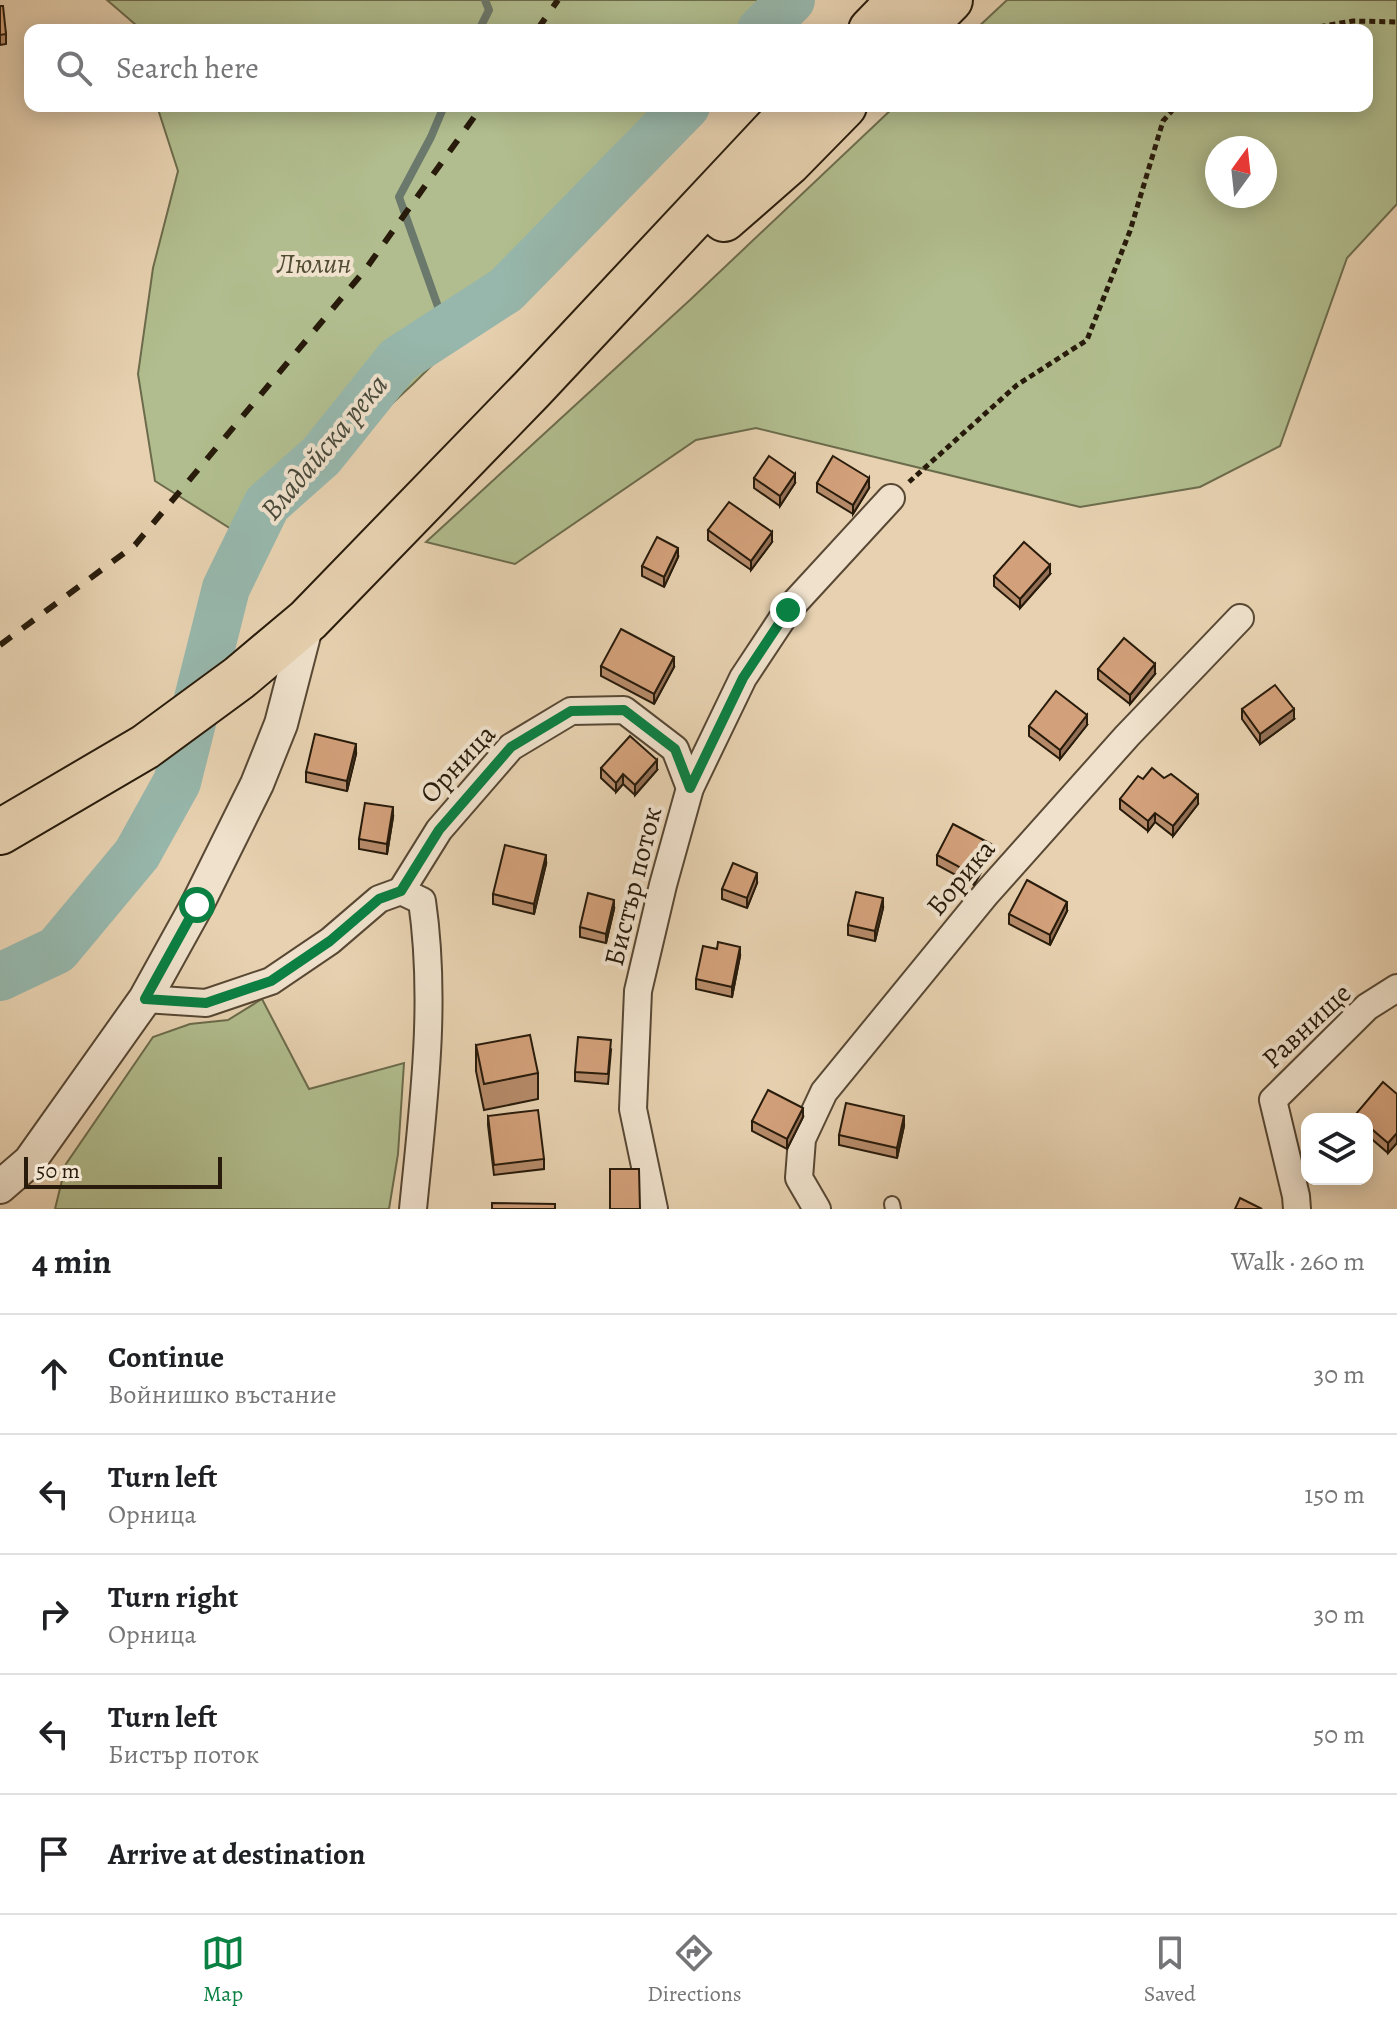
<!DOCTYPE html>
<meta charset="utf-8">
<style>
body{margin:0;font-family:Alegreya,serif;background:#f2f2f2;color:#202124}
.controls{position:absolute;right:24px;bottom:24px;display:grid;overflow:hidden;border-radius:16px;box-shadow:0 4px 20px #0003}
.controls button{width:72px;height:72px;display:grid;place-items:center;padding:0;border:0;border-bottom:2px solid #e0e0e0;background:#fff;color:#202124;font:40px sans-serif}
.compass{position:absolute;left:1205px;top:136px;width:72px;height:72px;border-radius:50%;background:#fff;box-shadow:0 4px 20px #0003;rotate:15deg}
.scale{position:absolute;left:24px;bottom:20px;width:198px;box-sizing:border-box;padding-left:8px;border:4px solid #281b0b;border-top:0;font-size:22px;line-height:28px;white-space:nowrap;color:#281b0b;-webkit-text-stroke:6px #efe1cc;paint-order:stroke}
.stop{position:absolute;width:24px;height:24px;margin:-18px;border:6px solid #0b8043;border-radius:50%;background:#fff}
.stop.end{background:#0b8043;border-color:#fff;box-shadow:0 2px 8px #0008}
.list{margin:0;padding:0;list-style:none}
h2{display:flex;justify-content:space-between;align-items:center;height:104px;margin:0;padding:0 32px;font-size:34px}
h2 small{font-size:26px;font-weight:400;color:#757577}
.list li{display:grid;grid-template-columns:52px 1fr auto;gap:24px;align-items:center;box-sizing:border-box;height:120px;padding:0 32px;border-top:2px solid #e0e0e0}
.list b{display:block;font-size:30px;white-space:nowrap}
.list p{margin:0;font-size:26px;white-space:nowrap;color:#757577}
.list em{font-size:26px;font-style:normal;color:#757577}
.icon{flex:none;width:44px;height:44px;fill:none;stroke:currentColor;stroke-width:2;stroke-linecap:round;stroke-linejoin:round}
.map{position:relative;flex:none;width:1397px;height:1209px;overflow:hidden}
.search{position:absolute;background:#fff;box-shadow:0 4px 20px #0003;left:24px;right:24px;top:24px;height:88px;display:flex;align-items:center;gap:20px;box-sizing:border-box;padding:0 28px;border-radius:16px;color:#757577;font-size:30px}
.sheet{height:704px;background:#fff}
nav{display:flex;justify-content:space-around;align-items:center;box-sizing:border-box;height:112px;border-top:2px solid #e0e0e0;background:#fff;font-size:22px;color:#757577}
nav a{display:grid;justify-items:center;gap:4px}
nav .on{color:#0b8043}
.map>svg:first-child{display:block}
.green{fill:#b1bd8e;stroke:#6c6c4c;stroke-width:2;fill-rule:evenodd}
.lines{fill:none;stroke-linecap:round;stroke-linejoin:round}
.stream{stroke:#6b796c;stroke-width:8}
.river{stroke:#97b7ac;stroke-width:48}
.service-casing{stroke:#584834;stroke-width:18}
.minor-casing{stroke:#584834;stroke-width:30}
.tertiary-casing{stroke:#584834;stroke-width:36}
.trunk-casing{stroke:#281b0b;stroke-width:48}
.path{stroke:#281b0b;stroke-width:5;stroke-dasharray:6 4;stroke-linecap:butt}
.service{stroke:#efe1cc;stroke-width:14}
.minor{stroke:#efe1cc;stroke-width:26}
.tertiary{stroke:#efe1cc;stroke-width:32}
.trunk{stroke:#e7d1b0;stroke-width:44}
.rail{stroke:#281b0b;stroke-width:6;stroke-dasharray:14 14;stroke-linecap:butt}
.wall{fill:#b58a69;stroke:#281b0b;stroke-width:2}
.shaded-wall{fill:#937055;stroke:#281b0b;stroke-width:2}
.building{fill:#d2a07a;stroke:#281b0b;stroke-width:2}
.route{stroke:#0b8043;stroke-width:10}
.labels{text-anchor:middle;stroke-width:8;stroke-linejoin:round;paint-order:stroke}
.park-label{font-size:28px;font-style:italic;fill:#514c32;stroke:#efe1cc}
.street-label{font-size:28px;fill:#281b0b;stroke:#efe1cc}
.water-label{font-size:30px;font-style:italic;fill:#494a3b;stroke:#efe1cc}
</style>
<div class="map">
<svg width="1397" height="1209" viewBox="0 0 1397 1209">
<rect width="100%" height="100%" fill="#e7d1b0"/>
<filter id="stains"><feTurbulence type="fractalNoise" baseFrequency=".0025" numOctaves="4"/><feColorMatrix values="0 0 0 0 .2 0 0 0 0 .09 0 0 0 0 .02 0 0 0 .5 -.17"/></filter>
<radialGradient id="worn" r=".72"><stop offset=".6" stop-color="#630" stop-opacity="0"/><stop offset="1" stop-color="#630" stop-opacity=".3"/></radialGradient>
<!-- green -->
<g class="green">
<polygon points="107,0 804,0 774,30 137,30 136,25"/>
<path d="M 1007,0 L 1397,0 L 1397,204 L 1347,258 L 1280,446 L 1200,487 L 1080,507 L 756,428 L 696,440 L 515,564 L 426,542 L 691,299 L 895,106 L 1367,106 L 1367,30 L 975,30 ZM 1265,148 L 1265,196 L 1217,196 L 1217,148 Z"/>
<polygon points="157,106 696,106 413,384 247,539 155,481 138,374 153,268 178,171"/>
<polygon points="262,999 309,1089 404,1063 398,1154 389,1209 55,1209 66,1164 153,1037 190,1024 228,1020"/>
</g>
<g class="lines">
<!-- stream -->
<g class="stream">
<polyline points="479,30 489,10 485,0"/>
<polyline points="444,106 431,137 399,197 446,329"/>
</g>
<!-- river -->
<g class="river">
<polyline points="761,30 791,0"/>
<polyline points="0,977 57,950 137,854 177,782 226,588 267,504 321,456 398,360 506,290 686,106"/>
</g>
<defs>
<polyline id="service" points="892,1204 893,1209"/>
<g id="minor">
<polyline points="401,891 439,830 511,747 571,711 624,710 675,749 690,788"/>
<path d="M 145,999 L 206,1003 L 271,981 L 330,941 L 379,899 L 401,891 L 422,901 C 437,1004 423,1107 413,1209"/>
<polyline points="654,1209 633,1109 638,991 663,885 690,788 743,678 788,610 891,498"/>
<polyline points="817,1209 799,1178 802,1139 824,1092 986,894 1127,736 1240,618"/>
<polyline points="1297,1209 1296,1196 1273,1100 1367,1007 1397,988"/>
</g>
<polyline id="tertiary" points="0,1187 30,1161 145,999 197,905 257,784 281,724 308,620"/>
<g id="trunk">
<polyline points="871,30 900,0"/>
<polyline points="920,30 950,0"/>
<polyline points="724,219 788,163 844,106"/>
<polyline points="0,832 145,747 239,678 308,620 533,388 797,106"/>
</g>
</defs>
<!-- service casing -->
<use href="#service" class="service-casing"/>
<!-- minor casing -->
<use href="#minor" class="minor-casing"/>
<!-- tertiary casing -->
<use href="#tertiary" class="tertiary-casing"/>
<!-- trunk casing -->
<use href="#trunk" class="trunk-casing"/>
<!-- path -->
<g class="path">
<polyline points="1300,30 1353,21 1397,22"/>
<polyline points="909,482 1017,385 1087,340 1130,231 1163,121 1176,106"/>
</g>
<!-- service -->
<use href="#service" class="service"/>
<!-- minor -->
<use href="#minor" class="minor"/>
<!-- tertiary -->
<use href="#tertiary" class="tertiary"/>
<!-- trunk -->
<use href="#trunk" class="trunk"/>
<!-- rail -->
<g class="rail">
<polyline points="537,30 558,0"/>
<polyline points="0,645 135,545 365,270 482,106"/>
</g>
</g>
<!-- wall -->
<g class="wall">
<polygon points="0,6 6,34 6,44 0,45"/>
<polygon points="754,478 795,483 780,506 754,488"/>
<polygon points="817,483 869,488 853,514 817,492"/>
<polygon points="708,530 772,542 751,570 708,540"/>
<polygon points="678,557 664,587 642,576 642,566"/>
<polygon points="1050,574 1020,608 994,586 994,576"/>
<polygon points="601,666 674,667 654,704 601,676"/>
<polygon points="1098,669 1155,674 1130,704 1098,679"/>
<polygon points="1242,709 1294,719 1260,744 1242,719"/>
<polygon points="1087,725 1060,759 1029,736 1029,726"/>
<polygon points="356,754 347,791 306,782 306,772"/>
<polygon points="601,768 657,770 635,795 623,784 616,792 601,778"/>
<polygon points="1143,779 1198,804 1173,836 1155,822 1148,831 1120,809 1120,799"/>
<polygon points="393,817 387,854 359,849 359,839"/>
<polygon points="991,854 974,885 937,865 937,855"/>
<polygon points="546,864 534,914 493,904 493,894"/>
<polygon points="757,883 747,908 722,899 722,889"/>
<polygon points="883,908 875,941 848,935 848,925"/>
<polygon points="614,909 606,943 580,937 580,927"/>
<polygon points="1067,911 1050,945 1009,924 1009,914"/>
<polygon points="740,956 732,997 696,989 696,979"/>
<polygon points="476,1045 538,1073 538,1099 484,1110 476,1071"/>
<polygon points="611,1050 608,1084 575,1081 575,1072"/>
<polygon points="1397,1094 1397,1143 1388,1153 1367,1135 1367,1119 1355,1119 1355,1115"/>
<polygon points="488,1116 544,1159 544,1169 494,1175 488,1125"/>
<polygon points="803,1117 787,1149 752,1131 752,1121"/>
<polygon points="904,1126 897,1158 839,1145 839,1135"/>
</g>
<!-- shaded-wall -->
<g class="shaded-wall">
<polygon points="795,474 795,483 780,506 780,496"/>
<polygon points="869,478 869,488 853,514 853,505"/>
<polygon points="772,532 772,542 751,570 751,561"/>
<polygon points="678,548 678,557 664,587 664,577"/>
<polygon points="1050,565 1050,574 1020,608 1020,599"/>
<polygon points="674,657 674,667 654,704 654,694"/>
<polygon points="1155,664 1155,674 1130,704 1130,695"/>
<polygon points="1294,709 1294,719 1260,744 1260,734"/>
<polygon points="1087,715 1087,725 1060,759 1060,750"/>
<polygon points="356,744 356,754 347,791 347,781"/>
<polygon points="657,760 657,770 635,795 635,785"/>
<polygon points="623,774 623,784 616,792 616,783"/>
<polygon points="1198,795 1198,804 1173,836 1173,826"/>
<polygon points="393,807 393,817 387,854 387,844"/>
<polygon points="1155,813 1155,822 1148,831 1148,821"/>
<polygon points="991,844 991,854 974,885 974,875"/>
<polygon points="546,855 546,864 534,914 534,904"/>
<polygon points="757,873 757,883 747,908 747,898"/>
<polygon points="883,898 883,908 875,941 875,931"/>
<polygon points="614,900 614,909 606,943 606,934"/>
<polygon points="1067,902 1067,911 1050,945 1050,935"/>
<polygon points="740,947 740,956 732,997 732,987"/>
<polygon points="803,1108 803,1117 787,1149 787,1139"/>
<polygon points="904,1116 904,1126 897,1158 897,1148"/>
<polygon points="1397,1133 1397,1143 1388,1153 1388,1143"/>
</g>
<!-- building -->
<g class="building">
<polygon points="0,6 3,6 6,34 0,35"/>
<polygon points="769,456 795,474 780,496 754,478"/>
<polygon points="833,456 869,478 853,505 817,483"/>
<polygon points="729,502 772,532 751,561 708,530"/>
<polygon points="657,537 678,548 664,577 642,566"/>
<polygon points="1024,542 1050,565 1020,599 994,576"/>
<polygon points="621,629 674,657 654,694 601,666"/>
<polygon points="1124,638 1155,664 1130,695 1098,669"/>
<polygon points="1275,685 1294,709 1260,734 1242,709"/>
<polygon points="1056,691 1087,715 1060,750 1029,726"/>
<polygon points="315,734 356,744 347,781 306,772"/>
<polygon points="630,736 657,760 635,785 623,774 616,783 601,768"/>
<polygon points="1152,768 1164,778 1171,774 1198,795 1173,826 1155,813 1148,821 1120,799 1138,776 1143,779"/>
<polygon points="365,803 393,807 387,844 359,839"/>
<polygon points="953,824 991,844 974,875 937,855"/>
<polygon points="505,845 546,855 534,904 493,894"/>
<polygon points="733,863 757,873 747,898 722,889"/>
<polygon points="1027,880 1067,902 1050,935 1009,914"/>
<polygon points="856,892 883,898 875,931 848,925"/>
<polygon points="588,893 614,900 606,934 580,927"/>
<polygon points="718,942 740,947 732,987 696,979 703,946 717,949"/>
<polygon points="530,1035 538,1073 484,1084 476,1045"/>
<polygon points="578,1037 611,1040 608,1074 575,1072"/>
<polygon points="1383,1082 1397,1094 1397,1133 1388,1143 1367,1125 1367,1119 1360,1119 1355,1115"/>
<polygon points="768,1090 803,1108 787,1139 752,1121"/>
<polygon points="846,1103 904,1116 897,1148 839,1135"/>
<polygon points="538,1110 544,1159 494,1165 488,1116"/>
<polygon points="610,1169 639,1169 640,1209 610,1209"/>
<polygon points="1240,1198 1262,1209 1235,1209"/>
<polygon points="492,1203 555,1204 555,1209 492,1209"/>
</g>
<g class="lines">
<!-- route -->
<polyline class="route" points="197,905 145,999 206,1003 271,981 330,941 379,899 401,891 439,830 511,747 571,711 624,710 675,749 690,788 743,678 788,610"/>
</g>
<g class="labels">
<!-- park labels -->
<g class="park-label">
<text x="314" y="273">Люлин</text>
</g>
<!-- street labels -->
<g class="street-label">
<text transform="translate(457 763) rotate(-47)" y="10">Орница</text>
<text transform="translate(960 877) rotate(-50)" y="10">Борика</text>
<text transform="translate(632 886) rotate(-76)" y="10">Бистър поток</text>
<text transform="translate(1306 1025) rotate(-43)" y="10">Равнище</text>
</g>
<!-- water labels -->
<g class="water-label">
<text transform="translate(324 447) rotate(-50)" y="10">Владайска река</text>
</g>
</g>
<rect width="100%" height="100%" filter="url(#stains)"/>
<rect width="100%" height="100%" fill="url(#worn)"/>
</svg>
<div class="controls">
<button><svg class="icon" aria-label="layers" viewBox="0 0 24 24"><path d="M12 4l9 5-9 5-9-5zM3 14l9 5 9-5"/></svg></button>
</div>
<svg class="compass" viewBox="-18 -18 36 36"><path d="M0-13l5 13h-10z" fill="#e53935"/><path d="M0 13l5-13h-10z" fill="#757577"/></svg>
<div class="scale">50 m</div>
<div class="stop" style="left:197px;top:905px"></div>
<div class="stop end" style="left:788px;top:610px"></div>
<div class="search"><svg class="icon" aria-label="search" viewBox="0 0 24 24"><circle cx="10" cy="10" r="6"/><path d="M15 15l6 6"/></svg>Search here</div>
</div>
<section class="sheet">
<h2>4 min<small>Walk · 260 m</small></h2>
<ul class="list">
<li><svg class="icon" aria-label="ahead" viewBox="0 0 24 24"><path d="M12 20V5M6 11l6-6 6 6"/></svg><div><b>Continue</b><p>Войнишко въстание</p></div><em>30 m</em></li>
<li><svg class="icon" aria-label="left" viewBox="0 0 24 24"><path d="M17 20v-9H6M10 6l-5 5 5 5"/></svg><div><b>Turn left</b><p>Орница</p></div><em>150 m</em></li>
<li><svg class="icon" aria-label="right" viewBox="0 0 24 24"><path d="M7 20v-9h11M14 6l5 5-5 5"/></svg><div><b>Turn right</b><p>Орница</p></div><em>30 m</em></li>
<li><svg class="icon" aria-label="left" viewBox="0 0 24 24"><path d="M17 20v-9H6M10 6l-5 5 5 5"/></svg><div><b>Turn left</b><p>Бистър поток</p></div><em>50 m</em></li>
<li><svg class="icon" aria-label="arrive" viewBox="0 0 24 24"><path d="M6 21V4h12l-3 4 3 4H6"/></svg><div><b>Arrive at destination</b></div></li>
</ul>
</section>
<nav>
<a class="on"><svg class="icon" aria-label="map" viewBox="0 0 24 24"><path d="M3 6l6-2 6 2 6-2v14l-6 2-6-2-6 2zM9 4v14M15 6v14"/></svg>Map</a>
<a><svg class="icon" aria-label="directions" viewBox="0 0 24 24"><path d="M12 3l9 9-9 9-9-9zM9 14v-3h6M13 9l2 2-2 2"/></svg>Directions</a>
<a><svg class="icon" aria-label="saved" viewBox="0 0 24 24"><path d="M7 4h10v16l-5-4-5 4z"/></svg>Saved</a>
</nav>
